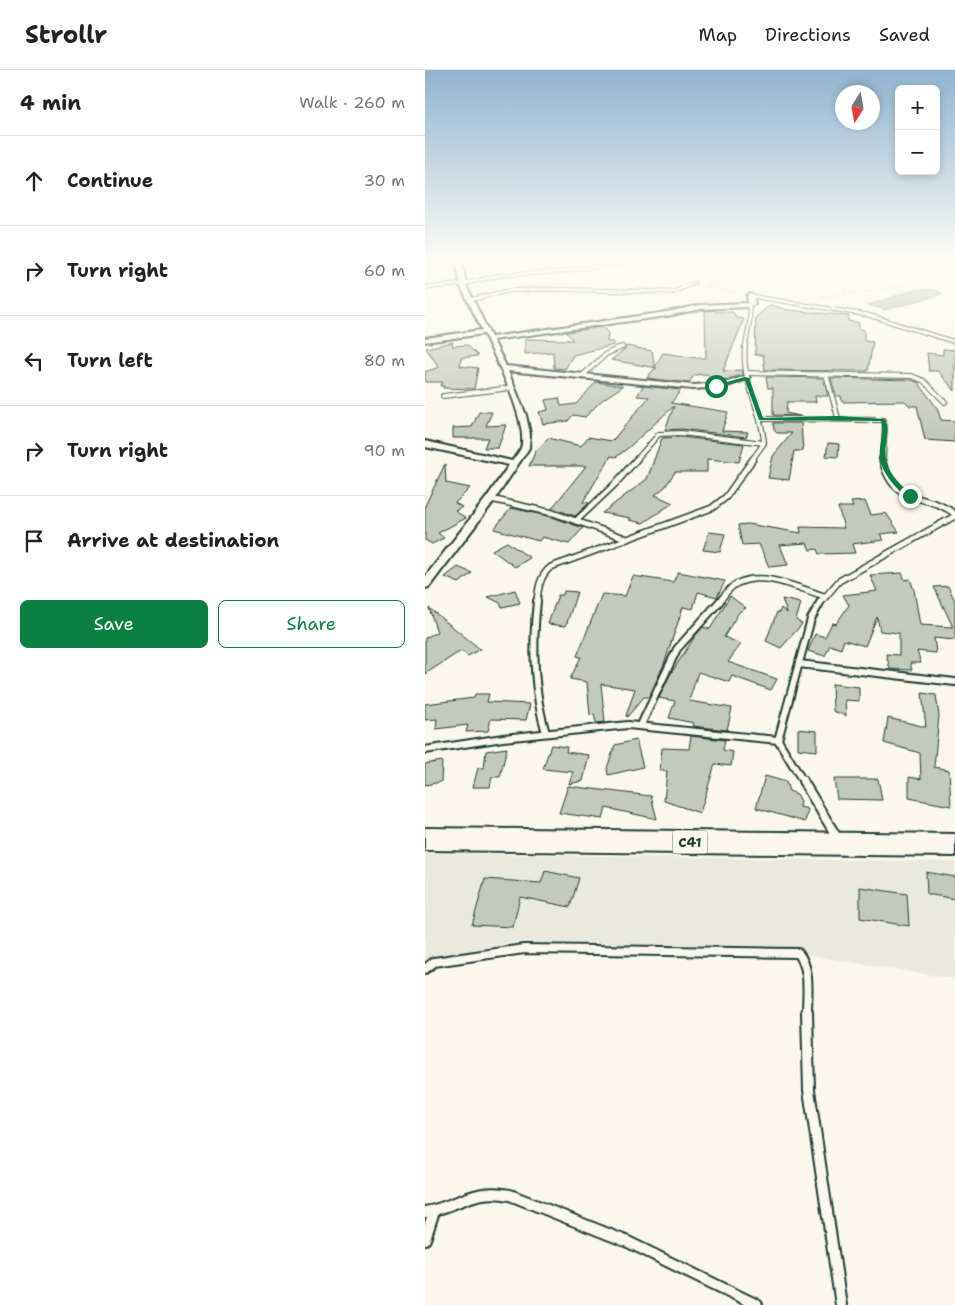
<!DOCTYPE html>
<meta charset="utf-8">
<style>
body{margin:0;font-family:"Shantell Sans",sans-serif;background:#f2f2f2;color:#222}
.controls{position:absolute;right:15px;top:15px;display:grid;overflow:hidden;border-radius:8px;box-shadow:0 2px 8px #0003}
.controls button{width:45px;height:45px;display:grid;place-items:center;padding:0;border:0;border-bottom:1px solid #e0e0e0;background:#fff;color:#222;font:25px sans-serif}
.compass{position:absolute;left:410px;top:15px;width:45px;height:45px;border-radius:50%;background:#fff;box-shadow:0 2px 8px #0003;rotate:191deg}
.stop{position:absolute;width:15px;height:15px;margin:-11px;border:4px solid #0b8043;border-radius:50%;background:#fff}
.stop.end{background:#0b8043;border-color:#fff;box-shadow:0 1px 5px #0008}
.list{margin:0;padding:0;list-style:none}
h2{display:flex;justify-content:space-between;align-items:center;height:65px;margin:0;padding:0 20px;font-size:21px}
h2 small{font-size:16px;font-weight:400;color:#767676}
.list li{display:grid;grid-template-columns:32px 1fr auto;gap:15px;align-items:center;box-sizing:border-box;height:90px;padding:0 20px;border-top:1px solid #e0e0e0}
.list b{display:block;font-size:19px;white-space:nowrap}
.list em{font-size:16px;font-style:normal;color:#767676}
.actions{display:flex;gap:10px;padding:15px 20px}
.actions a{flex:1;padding:11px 0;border:1px solid #0b8043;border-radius:8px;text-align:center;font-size:18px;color:#0b8043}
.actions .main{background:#0b8043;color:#fff}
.icon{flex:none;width:28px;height:28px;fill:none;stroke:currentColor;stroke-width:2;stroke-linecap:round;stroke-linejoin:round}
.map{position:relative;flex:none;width:530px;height:1235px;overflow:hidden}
header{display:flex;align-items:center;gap:30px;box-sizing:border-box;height:70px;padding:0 25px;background:#fff;border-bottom:1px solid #e0e0e0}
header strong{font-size:24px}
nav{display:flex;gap:28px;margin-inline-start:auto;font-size:18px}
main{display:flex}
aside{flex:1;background:#fff}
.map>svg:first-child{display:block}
.built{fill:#eae9de}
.water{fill:#adb4aa;stroke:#74847b}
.building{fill:#c4c9be;stroke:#1f3d34}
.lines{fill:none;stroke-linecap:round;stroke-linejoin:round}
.lane-far5-casing{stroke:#1f3d34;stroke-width:5}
.lane-far4-casing{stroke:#1f3d34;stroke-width:6}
.lane-far3-casing{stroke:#1f3d34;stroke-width:8}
.lane-far2-casing{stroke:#1f3d34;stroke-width:10}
.lane-far1-casing{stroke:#1f3d34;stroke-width:12}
.lane-casing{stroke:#1f3d34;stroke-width:14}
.street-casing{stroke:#1f3d34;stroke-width:4}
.primary-casing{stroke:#1f3d34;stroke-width:4}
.path{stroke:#1f3d34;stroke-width:1;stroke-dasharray:0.5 2;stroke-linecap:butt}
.lane-far5{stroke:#fbf7ec;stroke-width:3}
.lane-far4{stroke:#fbf7ec;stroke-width:4}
.lane-far3{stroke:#fbf7ec;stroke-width:5}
.lane-far2{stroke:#fbf7ec;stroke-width:6}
.lane-far1{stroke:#fbf7ec;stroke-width:8}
.lane{stroke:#fbf7ec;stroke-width:10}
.street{fill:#fbf7ec;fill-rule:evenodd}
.primary{fill:#fbf7ec;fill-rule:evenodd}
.route{fill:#0b8043}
.labels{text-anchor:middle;stroke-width:5;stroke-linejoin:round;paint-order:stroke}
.shield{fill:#fbf7ec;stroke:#61756b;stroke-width:1}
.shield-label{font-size:14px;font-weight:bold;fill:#1f3d34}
</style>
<header>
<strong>Strollr</strong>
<nav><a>Map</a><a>Directions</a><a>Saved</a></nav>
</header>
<main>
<aside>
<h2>4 min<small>Walk · 260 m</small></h2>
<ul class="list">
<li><svg class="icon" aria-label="ahead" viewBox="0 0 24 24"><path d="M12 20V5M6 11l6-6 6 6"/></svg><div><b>Continue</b></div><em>30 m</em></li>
<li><svg class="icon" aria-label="right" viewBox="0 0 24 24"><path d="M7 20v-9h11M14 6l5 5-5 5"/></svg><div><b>Turn right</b></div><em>60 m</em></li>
<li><svg class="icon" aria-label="left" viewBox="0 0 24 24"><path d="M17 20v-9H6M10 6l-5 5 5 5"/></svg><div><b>Turn left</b></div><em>80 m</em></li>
<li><svg class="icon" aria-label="right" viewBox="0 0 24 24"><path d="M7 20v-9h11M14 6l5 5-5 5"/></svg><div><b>Turn right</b></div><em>90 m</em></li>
<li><svg class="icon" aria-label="arrive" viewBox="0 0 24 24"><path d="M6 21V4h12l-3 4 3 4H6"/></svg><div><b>Arrive at destination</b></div></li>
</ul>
<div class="actions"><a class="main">Save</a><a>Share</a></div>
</aside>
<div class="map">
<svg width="530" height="1235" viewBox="0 0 530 1235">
<rect width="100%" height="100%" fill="#fbf7ec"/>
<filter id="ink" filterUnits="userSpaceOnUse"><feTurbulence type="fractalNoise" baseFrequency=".02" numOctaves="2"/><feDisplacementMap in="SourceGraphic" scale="10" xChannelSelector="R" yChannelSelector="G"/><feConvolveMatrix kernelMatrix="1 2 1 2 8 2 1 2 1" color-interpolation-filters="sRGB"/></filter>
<g filter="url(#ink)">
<!-- built -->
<polygon class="built" points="0,783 530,792 530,909 364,882 99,879 40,887 0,899"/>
<!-- water -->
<polygon class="water" points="492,219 511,220 517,224 461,240 443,235"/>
<!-- building -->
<g class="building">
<polygon points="345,235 364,240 424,246 423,251 434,253 434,259 439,260 439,271 448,272 443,301 340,300 338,285 330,285 331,247"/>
<polygon points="290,240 291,242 308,242 311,248 319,249 298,301 317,300 318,305 290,312 282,304 269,305 264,313 222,308 228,300 232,298 186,290 200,279 201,276 227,281 230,297 238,283 272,288 281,288 280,241"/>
<polygon points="177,257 183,263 182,272 189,272 189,275 148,285 140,299 129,298 128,282 100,284 100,269 148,270 141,262"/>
<polygon points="28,272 27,276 42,275 53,286 36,288 35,296 53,298 49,319 18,318 19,316 15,316 18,312 0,312 0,302 14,297 1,278"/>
<polygon points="518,279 530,280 530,321 513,301 504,301 502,283 518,285"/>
<polygon points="341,307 398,308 403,326 390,326 391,332 362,332 361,343 375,346 348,345 348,318 343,318"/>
<polygon points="406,308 486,310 493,312 512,338 516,350 530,351 530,372 500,370 492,336 485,336 480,331 417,332 416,326 411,326"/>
<polygon points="171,312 198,316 177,330 160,347 148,345 143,351 118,354 114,342 123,340 120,330 134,328 136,336 151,334"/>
<polygon points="218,316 256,320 246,333 303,342 297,361 323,362 321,367 256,359 240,360 249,336 203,378 191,387 186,386 158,432 164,433 150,446 127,438 161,396 104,396 111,380 123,368 156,376 163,367 187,371 224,327 212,326"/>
<polygon points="54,342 67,342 61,356 81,355 73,378 59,378 63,368 28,368 28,358 47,357"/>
<polygon points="348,353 376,353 378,381 369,381 364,410 343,408 348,386 367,363 352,363 349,360"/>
<polygon points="256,367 319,374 314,392 282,389 282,402 250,402 240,417 230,425 248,433 218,453 204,450 206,448 177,443 222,409 237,368"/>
<polygon points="403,373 414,374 413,387 401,386"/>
<polygon points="20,394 21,413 45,418 30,433 37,437 30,441 41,448 13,463 19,468 7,474 0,470 0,436"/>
<polygon points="440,431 446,445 461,443 474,462 455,464 459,470 427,474 430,483 394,484 392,479 385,480 382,473 355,475 363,495 344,497 334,474 317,475 313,455 323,454 376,463 375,457 419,458 413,437 428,437 426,432"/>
<polygon points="86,438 127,447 158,458 144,474 117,467 114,471 69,459"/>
<polygon points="284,462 300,464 295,482 278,480"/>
<polygon points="82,472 105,488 90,497 67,480"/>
<polygon points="33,497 47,503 34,513 20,507"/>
<polygon points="253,502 300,511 292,527 273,522 268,539 258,537 239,594 224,627 219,627 202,647 201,646 210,619 176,614 180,652 171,653 169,644 165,645 162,612 145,609 156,587 152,586 177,524 200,526 208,506 248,512"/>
<polygon points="477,503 480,510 485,509 489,520 495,555 528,557 509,517 523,516 530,531 530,570 509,568 511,583 492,581 496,593 485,593 487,600 465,599 461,584 474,585 474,563 455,561 452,547 440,576 419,570 416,579 405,575 400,586 383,581 390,564 400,567 407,553 411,554 424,535 418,525 452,521 445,505"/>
<polygon points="90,520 95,533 77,537 75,533 63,527"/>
<polygon points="139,521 152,522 141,556 123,554 133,525 138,525"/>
<polygon points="305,526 321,538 314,542 299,567 316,574 303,592 352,609 346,620 307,606 304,612 273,602 264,631 307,638 302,660 268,656 269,653 244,648 250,631 234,628 245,605 270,566 278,557 285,559"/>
<polygon points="357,529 376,533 371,550 377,554 356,578 341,571 352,542 354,543 356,538 362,543"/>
<polygon points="4,538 55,579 43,586 37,581 31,584 0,604 0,568 12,562"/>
<polygon points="407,614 434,617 434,631 420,630 421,646 408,641"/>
<polygon points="497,623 511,625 514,646 509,697 524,700 526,736 484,728 484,707 496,709 495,683 459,673 463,648 501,657"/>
<polygon points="50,624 64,624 62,632 105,634 101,650 66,649 63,661 41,662 43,655 11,659 12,649 0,650 0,634 49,628"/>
<polygon points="373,659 392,661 392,681 373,679"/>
<polygon points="266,666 300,670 298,680 308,682 306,696 290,694 275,743 239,731 242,701 235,701 237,678 264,679"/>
<polygon points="211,670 218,697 183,705 182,698 190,675"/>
<polygon points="126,675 142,677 141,682 164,685 158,711 144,714 148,702 118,699"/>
<polygon points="82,678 75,707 67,707 65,717 48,717 53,698 59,698 61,681"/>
<polygon points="17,691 16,712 0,715 0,694"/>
<polygon points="340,706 361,712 364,721 372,724 376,731 375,737 383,739 380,752 331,738"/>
<polygon points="409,709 453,709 457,730 412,729"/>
<polygon points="143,716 226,726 232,749 181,738 178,749 134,743"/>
<polygon points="120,801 154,808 145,837 95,827 88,857 47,855 60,809 116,813"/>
<polygon points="501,802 530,807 530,829 502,824"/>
<polygon points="435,817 482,824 484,856 435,848"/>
</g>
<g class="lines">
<defs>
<g id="lane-far5">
<polyline points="0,218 38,214 76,205 131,202 201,192"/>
<polyline points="325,226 443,245 530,272"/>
<polyline points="45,230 82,221 118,219 248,222 269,213"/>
<polyline points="191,278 198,277"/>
<polyline points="320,278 325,250 324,235"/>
</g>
<g id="lane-far4">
<path d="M 320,277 C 316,310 337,340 339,373 L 327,390"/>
<polyline points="321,303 487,306 499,311 520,332"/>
<polyline points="401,304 413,348"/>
<polyline points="157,306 181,284 197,277"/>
<polyline points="18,326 86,318"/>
<polyline points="335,349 458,350 460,354 458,390"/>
<polyline points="211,390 234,364 256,363 339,373"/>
</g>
<g id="lane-far3">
<path d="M 457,389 C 468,438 503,422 530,444"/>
<polyline points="66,429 128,443 200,468"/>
<polyline points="151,451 190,414 212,389"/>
<path d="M 112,532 C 113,519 115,505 126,497 L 287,438 L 301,427 L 328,389"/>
<path d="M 294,532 C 299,526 306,515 313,513 C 340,501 373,518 399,526"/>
<polyline points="396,532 414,511 530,446"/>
</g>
<g id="lane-far2">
<path d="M 112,531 C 107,576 108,620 121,663"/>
<polyline points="374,594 530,612"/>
<polyline points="216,655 252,579 295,531"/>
<polyline points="0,680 78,668 203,655 353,670"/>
<polyline points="379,713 353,670 386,549 396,531"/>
</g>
<g id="lane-far1">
<polyline points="378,711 413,769"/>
<path d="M 0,899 L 9,892 L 99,879 L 373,883 C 386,898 382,924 382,943"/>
</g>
<g id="lane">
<polyline points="382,942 384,1020 416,1235"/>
<path d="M 0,1142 C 32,1137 49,1117 85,1125 L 203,1172 L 332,1235"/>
<polyline points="0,1169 9,1141"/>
</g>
<path id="street" d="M 30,190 L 36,190 L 42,217 L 66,267 L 242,242 L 276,235 L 323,233 L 322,226 L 325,224 L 328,226 L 330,234 L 324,237 L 276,239 L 242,246 L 68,270 L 81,296 L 268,315 L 299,313 L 321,306 L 325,308 L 300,317 L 268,319 L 83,301 L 101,345 L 105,364 L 104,378 L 69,431 L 4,517 L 0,518 L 0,507 L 62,427 L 84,395 L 0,377 L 0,371 L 87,391 C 90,387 94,382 96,378 C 104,353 69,285 59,264 L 0,272 L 0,268 L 57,260 L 36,217 Z"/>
<polygon id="primary" points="0,758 530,764 530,786 0,780"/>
</defs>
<!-- lane-far5 casing -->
<use href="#lane-far5" class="lane-far5-casing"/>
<!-- lane-far4 casing -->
<use href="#lane-far4" class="lane-far4-casing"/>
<!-- lane-far3 casing -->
<use href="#lane-far3" class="lane-far3-casing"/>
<!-- lane-far2 casing -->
<use href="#lane-far2" class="lane-far2-casing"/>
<!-- lane-far1 casing -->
<use href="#lane-far1" class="lane-far1-casing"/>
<!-- lane casing -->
<use href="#lane" class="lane-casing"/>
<!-- street casing -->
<use href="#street" class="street-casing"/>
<!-- primary casing -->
<use href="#primary" class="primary-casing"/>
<!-- path -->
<g class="path">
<polyline points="417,190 421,224"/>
<polyline points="498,190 529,205"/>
<polyline points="208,192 244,190"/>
<polyline points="209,195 257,208"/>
<polyline points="278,216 317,224"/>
<polyline points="281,216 320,205 358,190"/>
<polyline points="393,227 450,221 530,205"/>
</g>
<!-- lane-far5 -->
<use href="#lane-far5" class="lane-far5"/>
<!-- lane-far4 -->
<use href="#lane-far4" class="lane-far4"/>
<!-- lane-far3 -->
<use href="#lane-far3" class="lane-far3"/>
<!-- lane-far2 -->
<use href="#lane-far2" class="lane-far2"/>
<!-- lane-far1 -->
<use href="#lane-far1" class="lane-far1"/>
<!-- lane -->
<use href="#lane" class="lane"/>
<!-- street -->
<use href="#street" class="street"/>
<!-- primary -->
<use href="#primary" class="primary"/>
</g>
</g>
<!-- sky -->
<linearGradient id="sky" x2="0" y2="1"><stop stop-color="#90b4cf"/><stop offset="0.52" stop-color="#fdfbf6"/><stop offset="1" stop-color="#fdfbf6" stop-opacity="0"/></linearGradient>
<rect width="530" height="363" fill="url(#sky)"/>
<!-- route -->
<path class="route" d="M 320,307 L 324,308 L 338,348 L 413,346 L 460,349 C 464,356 462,364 461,372 C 458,398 468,408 487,425 L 487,428 L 482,428 C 468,415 452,399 455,378 C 456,370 459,359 456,351 L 334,350 L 320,310 L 291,318 L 288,316 Z"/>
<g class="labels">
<!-- shield labels -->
<rect class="shield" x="247.5" y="760.5" width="35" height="23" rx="4"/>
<g class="shield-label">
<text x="265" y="777">C41</text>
</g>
</g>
</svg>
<div class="controls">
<button>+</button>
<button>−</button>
</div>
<svg class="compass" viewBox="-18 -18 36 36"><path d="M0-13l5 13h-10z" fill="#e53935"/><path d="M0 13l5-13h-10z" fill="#767676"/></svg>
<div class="stop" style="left:291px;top:316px"></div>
<div class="stop end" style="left:485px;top:426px"></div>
</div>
</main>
